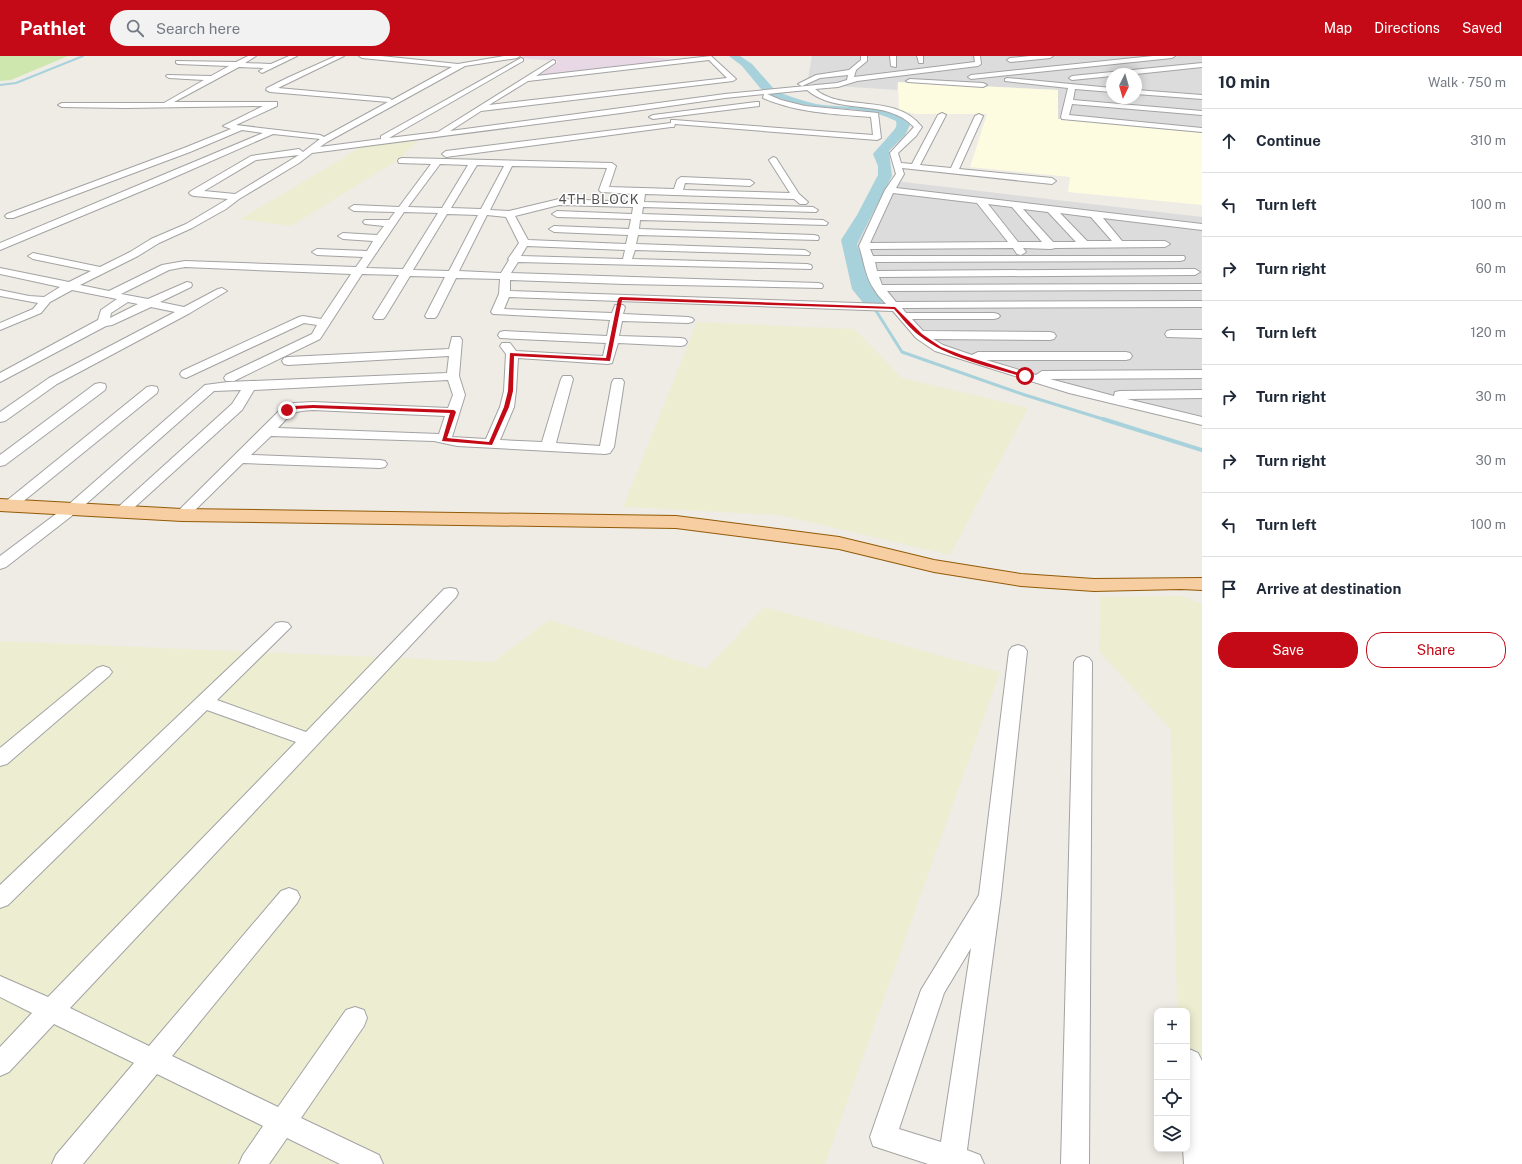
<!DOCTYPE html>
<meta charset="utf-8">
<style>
body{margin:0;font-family:"Public Sans",sans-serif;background:#f2f2f3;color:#1f2937}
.controls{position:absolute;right:12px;bottom:12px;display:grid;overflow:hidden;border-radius:8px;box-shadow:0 2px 10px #0003}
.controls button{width:36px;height:36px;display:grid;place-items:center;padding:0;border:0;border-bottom:1px solid #e0e1e3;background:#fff;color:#1f2937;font:20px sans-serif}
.compass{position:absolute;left:1106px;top:12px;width:36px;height:36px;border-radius:50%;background:#fff;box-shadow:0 2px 10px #0003;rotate:185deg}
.stop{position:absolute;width:12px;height:12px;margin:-9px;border:3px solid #c40a16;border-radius:50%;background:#fff}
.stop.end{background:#c40a16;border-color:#fff;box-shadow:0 1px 4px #0008}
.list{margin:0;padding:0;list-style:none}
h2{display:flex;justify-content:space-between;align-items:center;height:52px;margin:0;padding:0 16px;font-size:17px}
h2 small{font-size:13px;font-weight:400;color:#747a83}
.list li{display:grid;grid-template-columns:26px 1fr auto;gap:12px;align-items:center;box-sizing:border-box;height:64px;padding:0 16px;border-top:1px solid #e0e1e3}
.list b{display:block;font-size:15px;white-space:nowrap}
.list em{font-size:13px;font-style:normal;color:#747a83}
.actions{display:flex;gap:8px;padding:12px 16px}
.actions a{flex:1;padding:9px 0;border:1px solid #c40a16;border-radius:16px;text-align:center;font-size:14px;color:#c40a16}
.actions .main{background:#c40a16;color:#fff}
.icon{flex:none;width:22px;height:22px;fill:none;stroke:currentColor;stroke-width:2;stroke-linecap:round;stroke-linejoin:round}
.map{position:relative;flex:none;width:1202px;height:1108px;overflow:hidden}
header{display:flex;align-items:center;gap:24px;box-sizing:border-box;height:56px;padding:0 20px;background:#c40a16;color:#fff}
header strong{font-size:19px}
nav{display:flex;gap:22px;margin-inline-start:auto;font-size:14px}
.search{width:280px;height:36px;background:#f2f2f3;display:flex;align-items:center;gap:10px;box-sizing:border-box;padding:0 14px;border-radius:22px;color:#747a83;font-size:15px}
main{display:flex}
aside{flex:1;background:#fff}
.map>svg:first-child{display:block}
.residential{fill:#dddcdc;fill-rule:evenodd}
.industrial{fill:#e8d8e6}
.education{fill:#fdfce0}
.farmland{fill:#ededd2}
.grass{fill:#cde7ae}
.water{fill:#a8d2db}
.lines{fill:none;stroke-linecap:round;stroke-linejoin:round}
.stream-far2{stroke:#a8d2db;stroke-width:2}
.stream-far1{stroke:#a8d2db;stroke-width:3}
.stream{stroke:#a8d2db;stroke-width:4}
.minor-casing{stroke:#a3a3a3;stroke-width:2}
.major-casing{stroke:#925b07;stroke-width:2}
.minor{fill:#fff;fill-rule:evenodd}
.major{fill:#f7cda2;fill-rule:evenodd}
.route{fill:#c40a16}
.labels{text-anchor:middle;stroke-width:3;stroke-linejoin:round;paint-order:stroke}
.far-quarter-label{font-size:13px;letter-spacing:1px;fill:#525252;stroke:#fff}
</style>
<header>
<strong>Pathlet</strong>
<div class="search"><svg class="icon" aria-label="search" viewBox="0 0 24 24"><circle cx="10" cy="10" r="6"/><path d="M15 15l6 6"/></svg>Search here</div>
<nav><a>Map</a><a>Directions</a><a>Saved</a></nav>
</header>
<main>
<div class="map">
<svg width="1202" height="1108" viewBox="0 0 1202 1108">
<rect width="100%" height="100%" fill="#efebe5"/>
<!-- residential -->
<g class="residential">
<path d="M 812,0 L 1202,0 L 1202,77 L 1058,63 L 1058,34 L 898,26 L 897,34 L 807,28 ZM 1112,18 L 1136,18 L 1136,42 L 1112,42 Z"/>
<polygon points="895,125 1202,161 1202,361 1063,327 916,281 885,249 874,234 857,188 869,166"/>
</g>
<!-- industrial -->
<polygon class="industrial" points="525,0 639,0 681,4 536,21 559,5 518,2"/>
<!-- education -->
<polygon class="education" points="898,26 1058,34 1058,63 1202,77 1202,149 1068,136 1070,121 970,111 987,58 916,58 899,54"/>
<!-- farmland -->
<g class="farmland">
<polygon points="421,82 398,104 291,170 240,163 345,101 360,91"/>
<polygon points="697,266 854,273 902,322 1028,352 950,499 779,459 623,451"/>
<polygon points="1182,540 1202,548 1202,1000 1187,996 1187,955 1177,955 1171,674 1099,595 1100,541"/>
<polygon points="764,551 1000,616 825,1108 0,1108 0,585 493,606 549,564 706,613"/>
</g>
<!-- grass -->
<polygon class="grass" points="0,0 68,0 11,24 0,25"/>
<!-- water -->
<g class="water">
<polygon points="729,0 740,0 752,8 774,33 763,35 761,33 742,10"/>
<path d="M 778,36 C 791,41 803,45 816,48 C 845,53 889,46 911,67 L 905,79 L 889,95 L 892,120 L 857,188 L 874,234 L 885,249 L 864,248 L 852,233 L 841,184 L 857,159 L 878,119 L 878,110 L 873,98 C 877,93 895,74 896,71 C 897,69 896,66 896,65 C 858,45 809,59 769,38 Z"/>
</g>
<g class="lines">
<!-- stream-far2 -->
<polyline class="stream-far2" points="0,29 16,27 83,0"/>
<!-- stream-far1 -->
<polyline class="stream-far1" points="873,250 902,296 1025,339 1106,364"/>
<!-- stream -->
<polyline class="stream" points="1103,363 1202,394"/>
<defs>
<g id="minor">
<path d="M 248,0 L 256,0 L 245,7 L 271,8 L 289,0 L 297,0 L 262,17 L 259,15 L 264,12 L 239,11 L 174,46 L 277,46 L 277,50 L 236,69 L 320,79 L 324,81 L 388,46 L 270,36 L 266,34 L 267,32 L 287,22 L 336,0 L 344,0 L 278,32 L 389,42 L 392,44 L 452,11 L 362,2 L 359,0 L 381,0 L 458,8 L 504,0 L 520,0 L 517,2 L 465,10 L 327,86 L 320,91 L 381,83 L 381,80 L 521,2 L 523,3 L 523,5 L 389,82 L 438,76 L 553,4 L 555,5 L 555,7 L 536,20 L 711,0 L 736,23 L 733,25 L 481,55 L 450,75 L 725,38 L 837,27 L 847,24 L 848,19 L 820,22 L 802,30 L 798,28 L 816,19 L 849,14 L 861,4 L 861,0 L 867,0 L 867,5 L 856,14 L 854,21 L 975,6 L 974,0 L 980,0 L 981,8 L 978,10 L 857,25 L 838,31 L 815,33 C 842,57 895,36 922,71 L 916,80 L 898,97 L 901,107 L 912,108 L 938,59 L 942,57 L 946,59 L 920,109 L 951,112 L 975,60 L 979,58 L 983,60 L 959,113 L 1052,122 L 1056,125 L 1052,128 L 902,112 L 904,118 L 896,132 L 1202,168 L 1202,174 L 1103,162 L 1122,185 L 1165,185 L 1170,188 L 1165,191 L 1055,192 L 1051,193 L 1023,192 L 1026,196 L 1021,199 L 1017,198 L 1013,192 L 870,193 L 873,200 L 1184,200 L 1185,202 L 1184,204 L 1180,205 L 875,206 L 877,215 L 1195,213 L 1200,216 L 1195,219 L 879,221 L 882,229 L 1202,228 L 1202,234 L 887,235 L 896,246 L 1202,245 L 1202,251 L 902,252 L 906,257 L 994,257 L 998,258 L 1000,260 L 998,262 L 994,263 L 912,263 L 923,275 L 1050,276 L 1054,277 L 1056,280 L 1054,283 L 1050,284 L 933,283 L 943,289 L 972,299 L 978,296 L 1126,296 L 1130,297 L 1132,300 L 1130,303 L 1126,304 L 986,304 L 1036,319 L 1042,315 L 1202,314 L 1202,322 L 1050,323 L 1114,340 L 1115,336 L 1120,335 L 1202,334 L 1202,342 L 1127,343 L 1202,361 L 1202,369 L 1069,337 L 935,295 L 916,282 L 893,255 L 509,241 L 504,253 L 612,257 L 615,249 L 623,249 L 625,251 L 623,258 L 688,261 L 692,262 L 694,264 L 692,266 L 688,267 L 622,265 L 619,280 L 681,282 L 685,283 L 687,286 L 685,289 L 681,290 L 618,287 L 612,307 L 608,308 L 518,302 L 516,335 L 514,351 L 500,384 L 542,386 L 561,323 L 563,320 L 571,320 L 573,323 L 556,387 L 600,390 L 612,326 L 614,323 L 622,323 L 624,326 L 614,391 L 610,397 L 605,398 L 457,390 L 434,385 L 271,380 L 251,399 L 380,404 L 385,405 L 387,408 L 385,411 L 380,412 L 243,407 L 187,462 L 182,464 L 177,462 L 174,459 L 177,456 L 282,352 L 294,347 L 313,346 L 448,352 L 453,339 L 448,324 L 254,334 L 242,354 L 126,459 L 121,461 L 116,459 L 113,456 L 116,453 L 232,348 L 241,334 L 214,335 L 78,455 L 6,511 L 0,513 L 0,500 L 68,449 L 205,329 L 228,326 L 447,317 L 449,300 L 288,309 L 284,308 L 282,305 L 284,302 L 288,301 L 449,293 L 452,281 L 460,281 L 462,284 L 459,320 L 465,339 L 452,381 L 486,383 L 500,351 L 504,335 L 506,298 L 500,290 L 502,287 L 510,287 L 516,295 L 603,300 L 606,287 L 500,282 L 498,279 L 500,276 L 504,275 L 607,280 L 610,264 L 493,258 L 491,256 L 499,238 L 500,223 L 456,222 L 437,260 L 435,262 L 427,262 L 425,260 L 445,221 L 410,220 L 385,261 L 383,263 L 375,263 L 373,261 L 399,219 L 362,218 L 320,283 L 234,325 L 226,325 L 224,322 L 226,319 L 312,278 L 317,269 L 304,267 L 186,322 L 182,321 L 180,318 L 182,315 L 299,261 L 303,260 L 321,263 L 351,218 L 185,211 L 169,214 L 121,238 L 148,243 L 187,226 L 191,227 L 192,229 L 191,231 L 160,246 L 184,251 L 218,233 L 222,232 L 227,235 L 190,257 L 57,328 L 5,365 L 0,366 L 0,356 L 49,322 L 175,256 L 151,251 L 112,269 L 106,270 L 0,326 L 0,317 L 98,264 L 101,254 L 117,243 L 72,234 L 50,246 L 41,257 L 0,274 L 0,267 L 33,253 L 38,247 L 0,240 L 0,234 L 29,240 L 44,241 L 60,231 L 0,218 L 0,212 L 69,226 L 91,215 L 33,203 L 28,200 L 33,197 L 100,211 L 130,196 L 151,183 L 186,168 L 228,143 L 194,140 L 191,139 L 189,137 L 191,135 L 251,100 L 299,93 L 303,96 L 320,83 L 273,78 L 161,127 L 0,194 L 0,187 L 263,77 L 242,74 L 190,96 L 13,162 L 7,162 L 5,160 L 7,158 L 184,92 L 231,73 L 223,70 L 263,50 L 125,52 L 62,51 L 58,49 L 62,47 L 164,47 L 204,24 L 169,22 L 166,20 L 167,19 L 211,20 L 229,10 L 178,8 L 176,7 L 176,5 L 236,6 ZM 709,4 L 727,22 L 489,49 L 528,25 ZM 807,34 C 837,60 886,41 914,71 L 890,97 L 896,118 L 885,134 L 859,190 C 864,204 865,221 874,233 C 877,239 882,243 886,248 L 510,235 L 510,224 L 624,228 L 822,232 L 823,230 L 822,228 L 818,227 L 511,217 L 518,206 L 811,213 L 812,211 L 811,209 L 807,208 L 632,203 L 635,194 L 809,199 L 810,197 L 805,194 L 636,188 L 638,179 L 818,184 L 819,182 L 818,180 L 814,179 L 639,173 L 640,164 L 826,169 L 828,167 L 823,164 L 642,158 L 643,151 L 816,156 L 818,154 L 813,151 L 644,146 L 645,138 L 794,143 L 800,148 L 806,148 L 808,146 L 799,138 L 776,102 L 773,101 L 769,104 L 790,137 L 683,134 L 685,127 L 750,130 L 754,127 L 750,124 L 681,121 L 677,124 L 674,133 L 609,131 L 616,110 L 612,107 L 402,102 L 399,103 L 398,105 L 399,107 L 431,108 L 399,151 L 354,149 L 349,152 L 354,155 L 395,156 L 389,164 L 365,164 L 363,166 L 365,168 L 384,170 L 377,179 L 343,177 L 338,180 L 343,183 L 373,185 L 367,195 L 317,193 L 312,196 L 317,199 L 363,201 L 356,211 L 185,205 L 162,209 L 109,235 L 80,229 L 138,200 L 159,187 L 192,172 L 226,153 L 239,143 L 299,107 L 312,97 L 621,57 L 725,42 L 764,38 L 763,42 C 798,57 834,58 871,61 L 873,79 L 674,64 L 671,64 L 671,67 L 446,95 L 442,98 L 446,101 L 671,71 L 674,71 L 675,68 L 877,84 L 881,82 L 878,57 L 805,50 L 781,44 L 767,38 ZM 299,99 L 235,138 L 204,135 L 256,104 ZM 440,108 L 468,109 L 442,152 L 408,151 ZM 477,109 L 504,110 L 481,153 L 451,152 ZM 512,110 L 607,112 L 599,134 L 601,136 L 636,138 L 635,146 L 559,143 L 509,155 L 490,154 ZM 893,137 L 977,147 L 1008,186 L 870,187 ZM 988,148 L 1012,151 L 1042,186 L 1018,186 ZM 559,149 L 633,151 L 632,158 L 557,155 L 552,158 L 557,161 L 631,163 L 629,173 L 554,170 L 549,173 L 554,176 L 628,179 L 626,188 L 528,184 L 515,160 ZM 1023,153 L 1048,156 L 1076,186 L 1053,186 ZM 404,156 L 438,157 L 403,213 L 366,212 ZM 1060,157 L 1091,161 L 1112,185 L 1087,185 ZM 447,158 L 478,159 L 449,215 L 413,214 ZM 487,159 L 506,161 L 519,187 L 508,203 L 509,204 L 501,217 L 459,215 ZM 527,190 L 625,194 L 623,203 L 521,200 ZM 128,246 L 138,248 L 110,262 L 111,257 ZM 313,354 L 445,360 L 439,378 L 278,372 C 292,357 292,355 313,354 Z"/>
<polygon points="890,0 896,0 896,11 891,10"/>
<polygon points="917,0 923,0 923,7 919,7"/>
<polygon points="1030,0 1053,0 1050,2 1010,6 1007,4 1010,2"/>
<polygon points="1153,0 1175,0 1172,2 971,23 968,21 971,19"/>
<polygon points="1202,7 1202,11 1136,18 1112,18 1112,20 1072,24 1069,22 1072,20"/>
<polygon points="1007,22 1112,32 1112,36 1075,33 1073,44 1202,55 1202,59 1072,48 1069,59 1202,72 1202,76 1062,63 1061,61 1068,32 1005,25 1005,23"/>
<polygon points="910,23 983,27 987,29 983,31 908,26 906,25"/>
<polygon points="1136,34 1202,39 1202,43 1136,38"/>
<polygon points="756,46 759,46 759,50 653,63 649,61 653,59"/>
<polygon points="1171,274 1202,274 1202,282 1167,281 1165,278 1167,275"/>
<polygon points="100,327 105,328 106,331 105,334 5,409 0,410 0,399 95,328"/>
<polygon points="152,330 157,331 158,334 157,337 15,452 10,454 5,452 2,449 5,446 147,331"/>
<polygon points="450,532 456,533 458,537 456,541 70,952 149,990 281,835 289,832 297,835 300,841 297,847 172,1000 278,1051 346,954 355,951 364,954 367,962 364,970 301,1062 379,1099 383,1108 340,1108 287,1082 269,1108 239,1108 243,1099 263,1070 157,1018 83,1108 52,1108 56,1099 134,1007 54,968 9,1016 0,1020 0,991 32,957 0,941 0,920 48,941 296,686 207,654 8,849 0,852 0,829 276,567 282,566 288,567 291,571 217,644 306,676 444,533"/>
<path d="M 1018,589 L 1024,591 L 1027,595 L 1001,839 L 967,1094 L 980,1099 L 984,1108 L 928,1108 L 873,1090 L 870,1081 L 921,934 L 979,839 L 1009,595 L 1012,591 ZM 971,892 L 941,1086 L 899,1073 L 944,937 Z"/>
<polygon points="1083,600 1089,602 1092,606 1089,1108 1061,1108 1074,606 1077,602"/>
<polygon points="103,610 109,612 112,616 109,620 7,708 0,710 0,692 97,612"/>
<polygon points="1189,993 1198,997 1202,1005 1202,1108 1184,1108 1183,1093 1187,1093 1187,994"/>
</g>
<polygon id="major" points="0,443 182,453 676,460 839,481 934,504 1021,518 1094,523 1202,522 1202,534 1181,533 1094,535 1021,530 934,516 839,493 676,472 182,465 0,455"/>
</defs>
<!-- minor casing -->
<use href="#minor" class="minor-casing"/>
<!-- major casing -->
<use href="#major" class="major-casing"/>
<!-- minor -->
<use href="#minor" class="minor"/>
<!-- major -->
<use href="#major" class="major"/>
</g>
<!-- route -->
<path class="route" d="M 620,241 L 895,251 L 922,278 L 941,291 L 962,299 L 1028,320 L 1023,321 C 989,310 949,303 920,280 C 910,273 902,262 894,253 L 622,244 L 610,305 L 514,300 L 513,335 L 509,351 L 492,389 L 442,385 L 450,357 L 313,352 L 295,353 L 287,356 L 284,354 L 294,350 L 313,349 L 454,354 L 456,356 L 447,382 L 489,386 L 504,351 L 508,335 L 510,297 L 606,302 L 618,243 Z"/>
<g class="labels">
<!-- far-quarter labels -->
<g class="far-quarter-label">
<text x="599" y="148">4TH BLOCK</text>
</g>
</g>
</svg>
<div class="controls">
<button>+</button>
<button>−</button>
<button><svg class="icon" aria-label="locate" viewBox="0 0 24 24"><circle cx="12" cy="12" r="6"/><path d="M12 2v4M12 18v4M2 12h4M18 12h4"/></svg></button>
<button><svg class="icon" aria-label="layers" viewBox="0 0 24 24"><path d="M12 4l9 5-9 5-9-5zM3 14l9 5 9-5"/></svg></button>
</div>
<svg class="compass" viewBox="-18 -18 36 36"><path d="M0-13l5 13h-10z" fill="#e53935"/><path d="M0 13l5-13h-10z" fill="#747a83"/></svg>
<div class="stop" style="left:1025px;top:320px"></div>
<div class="stop end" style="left:287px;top:354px"></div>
</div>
<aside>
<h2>10 min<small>Walk · 750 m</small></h2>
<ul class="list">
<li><svg class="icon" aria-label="ahead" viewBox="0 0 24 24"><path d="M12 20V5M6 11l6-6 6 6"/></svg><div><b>Continue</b></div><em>310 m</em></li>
<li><svg class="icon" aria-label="left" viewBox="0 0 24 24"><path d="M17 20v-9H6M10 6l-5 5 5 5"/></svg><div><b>Turn left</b></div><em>100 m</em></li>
<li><svg class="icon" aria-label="right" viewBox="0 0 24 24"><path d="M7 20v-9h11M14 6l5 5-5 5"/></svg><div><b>Turn right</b></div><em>60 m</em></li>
<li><svg class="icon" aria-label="left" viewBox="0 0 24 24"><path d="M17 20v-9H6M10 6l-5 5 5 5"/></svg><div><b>Turn left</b></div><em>120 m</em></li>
<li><svg class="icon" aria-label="right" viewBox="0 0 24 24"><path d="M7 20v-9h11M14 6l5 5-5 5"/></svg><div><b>Turn right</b></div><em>30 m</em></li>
<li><svg class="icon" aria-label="right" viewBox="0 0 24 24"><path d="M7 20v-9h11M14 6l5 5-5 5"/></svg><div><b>Turn right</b></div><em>30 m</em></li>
<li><svg class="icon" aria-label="left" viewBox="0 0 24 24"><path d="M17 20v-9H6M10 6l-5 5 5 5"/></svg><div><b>Turn left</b></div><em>100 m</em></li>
<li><svg class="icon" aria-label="arrive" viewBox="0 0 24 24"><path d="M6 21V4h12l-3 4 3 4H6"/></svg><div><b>Arrive at destination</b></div></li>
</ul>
<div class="actions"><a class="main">Save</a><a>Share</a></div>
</aside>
</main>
